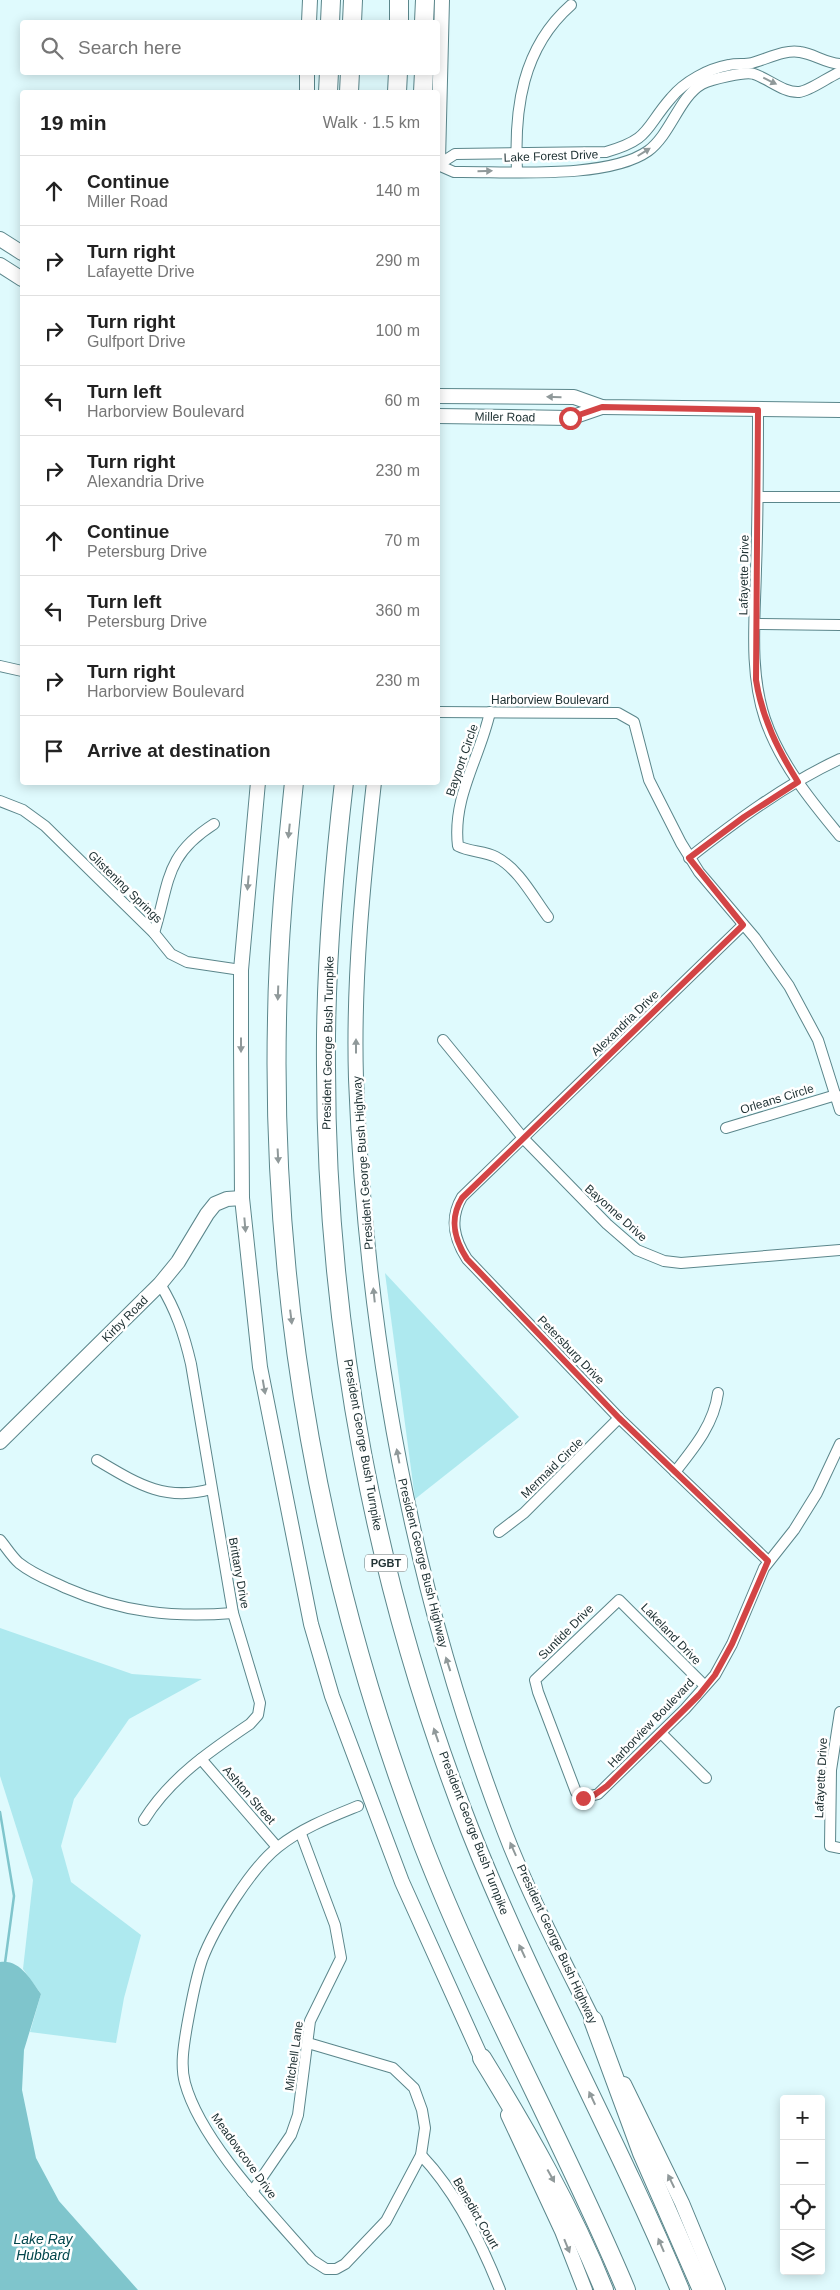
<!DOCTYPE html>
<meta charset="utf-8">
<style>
body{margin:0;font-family:Helvetica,sans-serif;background:#f2f2f2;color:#222}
.controls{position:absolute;right:15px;bottom:15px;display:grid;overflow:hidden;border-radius:5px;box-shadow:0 2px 12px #0003}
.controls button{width:45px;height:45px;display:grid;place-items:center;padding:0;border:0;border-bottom:1px solid #e0e0e0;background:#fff;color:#222;font:25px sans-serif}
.stop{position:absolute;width:15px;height:15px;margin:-11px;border:4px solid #d34445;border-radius:50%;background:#fff}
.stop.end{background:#d34445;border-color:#fff;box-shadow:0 1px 5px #0008}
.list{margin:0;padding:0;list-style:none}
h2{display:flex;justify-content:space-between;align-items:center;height:65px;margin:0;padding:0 20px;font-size:21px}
h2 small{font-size:16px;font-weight:400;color:#767676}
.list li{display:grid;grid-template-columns:32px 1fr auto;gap:15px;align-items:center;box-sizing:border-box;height:70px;padding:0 20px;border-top:1px solid #e0e0e0}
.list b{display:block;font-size:19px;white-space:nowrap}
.list p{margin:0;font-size:16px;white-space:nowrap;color:#767676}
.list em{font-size:16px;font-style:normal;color:#767676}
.icon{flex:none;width:28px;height:28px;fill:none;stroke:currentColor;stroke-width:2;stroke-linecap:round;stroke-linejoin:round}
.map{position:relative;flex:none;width:840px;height:2290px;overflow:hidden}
.search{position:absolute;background:#fff;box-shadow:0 2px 12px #0003;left:20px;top:20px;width:420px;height:55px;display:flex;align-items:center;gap:12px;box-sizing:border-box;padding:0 18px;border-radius:5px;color:#767676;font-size:19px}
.panel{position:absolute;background:#fff;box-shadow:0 2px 12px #0003;left:20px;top:90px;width:420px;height:695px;border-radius:5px}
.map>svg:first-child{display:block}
.green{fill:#aee9ef}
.water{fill:#7fc5cc}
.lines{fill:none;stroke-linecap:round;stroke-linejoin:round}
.stream{stroke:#7fc5cc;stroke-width:2.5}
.street-casing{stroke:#5b868b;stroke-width:12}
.secondary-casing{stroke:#5b868b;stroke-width:16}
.highway-casing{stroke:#5b868b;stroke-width:20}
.street{stroke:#fff;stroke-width:10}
.secondary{stroke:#fff;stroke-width:14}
.highway{stroke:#fff;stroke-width:18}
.oneway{fill:#90999a}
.route{stroke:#d34445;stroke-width:6}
.labels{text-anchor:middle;stroke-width:5;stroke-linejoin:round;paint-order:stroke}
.shield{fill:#fff;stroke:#647072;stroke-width:1}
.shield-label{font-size:11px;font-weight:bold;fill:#213335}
.street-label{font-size:12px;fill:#213335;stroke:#fff}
.water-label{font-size:14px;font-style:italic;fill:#00454b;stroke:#fff}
</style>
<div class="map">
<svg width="840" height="2290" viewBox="0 0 840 2290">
<rect width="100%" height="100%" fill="#dffafd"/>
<!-- green -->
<g class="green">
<polygon points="385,1273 519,1417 415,1499"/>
<polygon points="0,1628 132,1674 202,1679 129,1719 74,1799 61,1846 71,1882 141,1935 124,1998 116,2043 30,2032 41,1994 23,1969 33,1880 0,1776"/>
</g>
<!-- water -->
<path class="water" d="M 0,1962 C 20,1959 31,1980 41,1994 L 24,2050 L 22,2090 L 36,2158 L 59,2201 L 138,2290 L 0,2290 Z"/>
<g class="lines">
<!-- stream -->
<polyline class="stream" points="0,1812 14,1896 5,1963"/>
<defs>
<g id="street">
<path d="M 438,165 L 454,172 C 505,171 607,180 648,151 C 671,134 679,97 702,84 C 711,79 746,71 754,74 C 769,79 784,93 799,92 C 810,91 828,77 840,72"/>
<path d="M 438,165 L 455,154 L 606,152 C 651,139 644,129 671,98 C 685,81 708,69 729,65 C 737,63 745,65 752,63 C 767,59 785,49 800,52 C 814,54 825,63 840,64"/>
<path d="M 517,171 C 514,109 522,48 571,5"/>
<path d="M 758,410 C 758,463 758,516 756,569 C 755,619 749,671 765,719 C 780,763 811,801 840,836"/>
<polyline points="758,497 840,497"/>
<polyline points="755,624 840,625"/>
<polyline points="0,666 22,671"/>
<polyline points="438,712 618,713 634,722 649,780 681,843 699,872 755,938 789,986 818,1040 840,1110"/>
<path d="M 490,712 C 480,758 452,797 458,846 C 470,852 484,851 496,857 C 519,869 533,897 548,917"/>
<polyline points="0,801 23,810 45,826 154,933 171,954 187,962 241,970"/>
<path d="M 689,858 C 736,821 786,784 840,759"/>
<path d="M 743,925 L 462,1197 C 449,1219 454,1239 467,1259 L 619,1418 L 768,1561"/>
<path d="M 154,933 C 170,882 164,856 214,824"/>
<polyline points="443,1040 524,1139 607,1224 637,1250 664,1261 681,1263 840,1250"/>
<polyline points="726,1128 836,1095"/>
<path d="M 97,1460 C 136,1483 164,1502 211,1489"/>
<path d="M 675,1472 C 694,1448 714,1424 718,1393"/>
<polyline points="499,1532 524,1513 619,1418"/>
<path d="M 0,1540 C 6,1547 12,1557 19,1563 C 34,1575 49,1580 66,1588 C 121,1612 173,1618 233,1613"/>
<polyline points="705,1686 619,1600 535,1680 538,1692 576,1792 583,1798 598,1794 685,1709 715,1675 732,1644 764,1568 794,1530 817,1493 840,1444"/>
<polyline points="840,1712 831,1770 830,1846 840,1848"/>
<polyline points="661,1733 706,1778"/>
<polyline points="201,1759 277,1847"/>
<path d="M 144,1820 C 170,1778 210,1751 250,1724 L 258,1715 L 260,1703 L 233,1613 L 191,1364 C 184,1334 176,1310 160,1284"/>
<path d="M 308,2043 L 393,2068 L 414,2088 L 422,2110 L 425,2128 L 421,2155 L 386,2221 L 345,2264 L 336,2269 L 326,2269 L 312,2260 C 272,2214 201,2142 185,2083 C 180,2065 184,2044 187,2026 C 191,2004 195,1981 202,1960 C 214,1928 251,1868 278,1847 C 302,1828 331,1817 358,1806"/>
<path d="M 421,2155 C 457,2193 481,2242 500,2290"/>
<polyline points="252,2192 291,2135 298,2115 310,2021 341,1958 335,1925 301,1834"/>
</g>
<g id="secondary">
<polyline points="309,22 310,0"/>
<polyline points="307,92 307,72"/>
<polyline points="438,160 442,0"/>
<polyline points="0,239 22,253"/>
<polyline points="0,265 22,279"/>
<polyline points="438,396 574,397 602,407 840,410"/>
<polyline points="438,416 570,418 602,407"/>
<polyline points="258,782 241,970 241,1044 242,1198 260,1367 311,1624 332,1696 402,1882 485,2066"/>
<path d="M 374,782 C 363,881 353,980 356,1079 C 366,1335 412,1590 504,1830 C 530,1898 565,1963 597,2028"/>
<polyline points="0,1442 160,1284 178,1262 207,1214 215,1204 227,1199 242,1198"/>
<polyline points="624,2084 682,2203 718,2290"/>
<polyline points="508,2115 562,2231 585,2290"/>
</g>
<g id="highway">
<polyline points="330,22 331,0"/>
<polyline points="352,22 353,0"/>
<polyline points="399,22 399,0"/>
<polyline points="424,22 425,0"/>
<polyline points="328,92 329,72"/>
<polyline points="349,92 350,72"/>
<polyline points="397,92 398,72"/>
<polyline points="423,92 424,72"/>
<path d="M 294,782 C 286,861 278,939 277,1019 C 271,1301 322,1581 423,1845 C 482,1997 563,2140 626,2290"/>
<path d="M 344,782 C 333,877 325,971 326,1066 C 326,1327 375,1587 470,1830 C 532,1987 615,2134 680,2290"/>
<polyline points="593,2020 642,2153 702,2290"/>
<path d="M 482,2058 C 528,2133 571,2208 604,2290"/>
</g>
</defs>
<!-- street casing -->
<use href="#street" class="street-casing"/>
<!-- secondary casing -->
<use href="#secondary" class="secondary-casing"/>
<!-- highway casing -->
<use href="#highway" class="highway-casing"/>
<!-- street -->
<use href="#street" class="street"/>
<!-- secondary -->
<use href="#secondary" class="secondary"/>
<!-- highway -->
<use href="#highway" class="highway"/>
</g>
<!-- one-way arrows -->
<defs><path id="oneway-solid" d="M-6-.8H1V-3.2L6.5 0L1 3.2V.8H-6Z" transform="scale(1.25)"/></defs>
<g class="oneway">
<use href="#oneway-solid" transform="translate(770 81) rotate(26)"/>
<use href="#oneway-solid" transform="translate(644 152) rotate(-32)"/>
<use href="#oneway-solid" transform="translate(485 171) rotate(-1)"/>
<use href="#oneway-solid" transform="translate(554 397) rotate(-179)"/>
<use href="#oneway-solid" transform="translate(289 831) rotate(96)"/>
<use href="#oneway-solid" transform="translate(248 883) rotate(95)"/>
<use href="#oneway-solid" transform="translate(278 993) rotate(92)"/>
<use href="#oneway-solid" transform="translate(241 1045) rotate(90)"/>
<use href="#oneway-solid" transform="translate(356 1046) rotate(-90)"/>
<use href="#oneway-solid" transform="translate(278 1156) rotate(87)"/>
<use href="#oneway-solid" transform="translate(245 1225) rotate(85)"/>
<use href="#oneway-solid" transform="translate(374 1295) rotate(-96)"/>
<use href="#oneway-solid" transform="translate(291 1317) rotate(83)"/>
<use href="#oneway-solid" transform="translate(264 1387) rotate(80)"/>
<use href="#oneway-solid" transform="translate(398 1456) rotate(-101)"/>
<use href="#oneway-solid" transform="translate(448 1664) rotate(-108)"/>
<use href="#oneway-solid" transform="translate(436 1735) rotate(-109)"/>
<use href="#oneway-solid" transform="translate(513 1849) rotate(-114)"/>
<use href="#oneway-solid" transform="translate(522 1951) rotate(-115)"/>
<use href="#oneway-solid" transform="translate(592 2098) rotate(-115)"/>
<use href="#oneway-solid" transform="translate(551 2176) rotate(61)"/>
<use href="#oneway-solid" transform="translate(671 2181) rotate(-116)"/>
<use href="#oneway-solid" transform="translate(661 2245) rotate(-113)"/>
<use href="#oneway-solid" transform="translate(567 2246) rotate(68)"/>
</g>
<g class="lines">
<!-- route -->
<path class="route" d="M 570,418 L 602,407 L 758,410 L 756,680 C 762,718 778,750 798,782 L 744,817 L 689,858 L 743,925 L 462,1198 C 449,1219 454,1239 467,1259 L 619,1418 L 768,1561 L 732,1644 L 715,1675 L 699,1695 L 607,1786 L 590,1798 L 583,1798"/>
</g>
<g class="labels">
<!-- shield labels -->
<rect class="shield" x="365" y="1554.5" width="42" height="17" rx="4"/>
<g class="shield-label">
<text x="386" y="1567">PGBT</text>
</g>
<!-- street labels -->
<g class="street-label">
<text transform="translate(551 156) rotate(-2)" y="4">Lake Forest Drive</text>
<text transform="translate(505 417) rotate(1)" y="4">Miller Road</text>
<text transform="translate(744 575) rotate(-89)" y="4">Lafayette Drive</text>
<text x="550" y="704">Harborview Boulevard</text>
<text transform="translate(462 760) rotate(-71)" y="4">Bayport Circle</text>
<text transform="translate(125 887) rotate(44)" y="4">Glistening Springs</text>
<text transform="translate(625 1023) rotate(-44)" y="4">Alexandria Drive</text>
<text transform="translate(328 1043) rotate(-89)" y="4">President George Bush Turnpike</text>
<text transform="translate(777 1099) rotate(-17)" y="4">Orleans Circle</text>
<text transform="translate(363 1163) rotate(-94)" y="4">President George Bush Highway</text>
<text transform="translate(616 1213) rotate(42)" y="4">Bayonne Drive</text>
<text transform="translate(125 1319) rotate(-45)" y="4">Kirby Road</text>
<text transform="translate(571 1350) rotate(46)" y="4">Petersburg Drive</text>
<text transform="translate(363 1445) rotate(80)" y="4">President George Bush Turnpike</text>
<text transform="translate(552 1468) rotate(-44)" y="4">Mermaid Circle</text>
<text transform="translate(423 1563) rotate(76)" y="4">President George Bush Highway</text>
<text transform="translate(239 1573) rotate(80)" y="4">Brittany Drive</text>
<text transform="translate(566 1632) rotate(-45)" y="4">Suntide Drive</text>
<text transform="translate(671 1634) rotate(46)" y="4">Lakeland Drive</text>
<text transform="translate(651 1723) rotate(-46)" y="4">Harborview Boulevard</text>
<text transform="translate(821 1778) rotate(-87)" y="4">Lafayette Drive</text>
<text transform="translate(249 1795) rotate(49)" y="4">Ashton Street</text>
<text transform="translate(474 1833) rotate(69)" y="4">President George Bush Turnpike</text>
<text transform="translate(557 1944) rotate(65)" y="4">President George Bush Highway</text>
<text transform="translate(294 2056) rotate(-82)" y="4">Mitchell Lane</text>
<text transform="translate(244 2156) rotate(54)" y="4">Meadowcove Drive</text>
<text transform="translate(476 2213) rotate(60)" y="4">Benedict Court</text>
</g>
<!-- water labels -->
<g class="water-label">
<text x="43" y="2244">Lake Ray<tspan x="43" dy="16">Hubbard</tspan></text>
</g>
</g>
</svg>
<div class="controls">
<button>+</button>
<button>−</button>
<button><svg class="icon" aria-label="locate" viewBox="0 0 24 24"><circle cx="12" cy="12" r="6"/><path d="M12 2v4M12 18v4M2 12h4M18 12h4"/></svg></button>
<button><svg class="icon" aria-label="layers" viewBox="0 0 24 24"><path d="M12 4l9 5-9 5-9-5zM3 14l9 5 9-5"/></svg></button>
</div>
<div class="stop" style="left:570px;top:418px"></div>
<div class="stop end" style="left:583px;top:1798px"></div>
<div class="search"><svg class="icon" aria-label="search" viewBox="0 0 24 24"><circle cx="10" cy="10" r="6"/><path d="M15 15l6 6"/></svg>Search here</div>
<section class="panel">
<h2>19 min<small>Walk · 1.5 km</small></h2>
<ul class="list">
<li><svg class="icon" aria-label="ahead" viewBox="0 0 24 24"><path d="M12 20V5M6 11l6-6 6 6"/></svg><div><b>Continue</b><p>Miller Road</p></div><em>140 m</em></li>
<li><svg class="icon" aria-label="right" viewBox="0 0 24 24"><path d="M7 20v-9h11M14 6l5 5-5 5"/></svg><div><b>Turn right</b><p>Lafayette Drive</p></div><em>290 m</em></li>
<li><svg class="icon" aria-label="right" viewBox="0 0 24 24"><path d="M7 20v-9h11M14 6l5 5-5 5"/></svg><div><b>Turn right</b><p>Gulfport Drive</p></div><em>100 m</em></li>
<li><svg class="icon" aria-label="left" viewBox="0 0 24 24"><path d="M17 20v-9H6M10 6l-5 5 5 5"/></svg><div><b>Turn left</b><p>Harborview Boulevard</p></div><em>60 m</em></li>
<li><svg class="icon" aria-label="right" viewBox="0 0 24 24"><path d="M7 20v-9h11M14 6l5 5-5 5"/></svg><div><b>Turn right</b><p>Alexandria Drive</p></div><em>230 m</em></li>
<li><svg class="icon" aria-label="ahead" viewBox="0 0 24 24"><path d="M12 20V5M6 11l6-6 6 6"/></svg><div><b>Continue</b><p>Petersburg Drive</p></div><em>70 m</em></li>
<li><svg class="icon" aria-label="left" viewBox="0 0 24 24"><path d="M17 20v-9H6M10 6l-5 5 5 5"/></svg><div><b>Turn left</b><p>Petersburg Drive</p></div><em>360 m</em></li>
<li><svg class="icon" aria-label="right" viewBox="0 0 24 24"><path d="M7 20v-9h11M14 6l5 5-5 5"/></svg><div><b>Turn right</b><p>Harborview Boulevard</p></div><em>230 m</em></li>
<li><svg class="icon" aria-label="arrive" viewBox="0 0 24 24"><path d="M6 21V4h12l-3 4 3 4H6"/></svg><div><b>Arrive at destination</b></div></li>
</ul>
</section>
</div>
